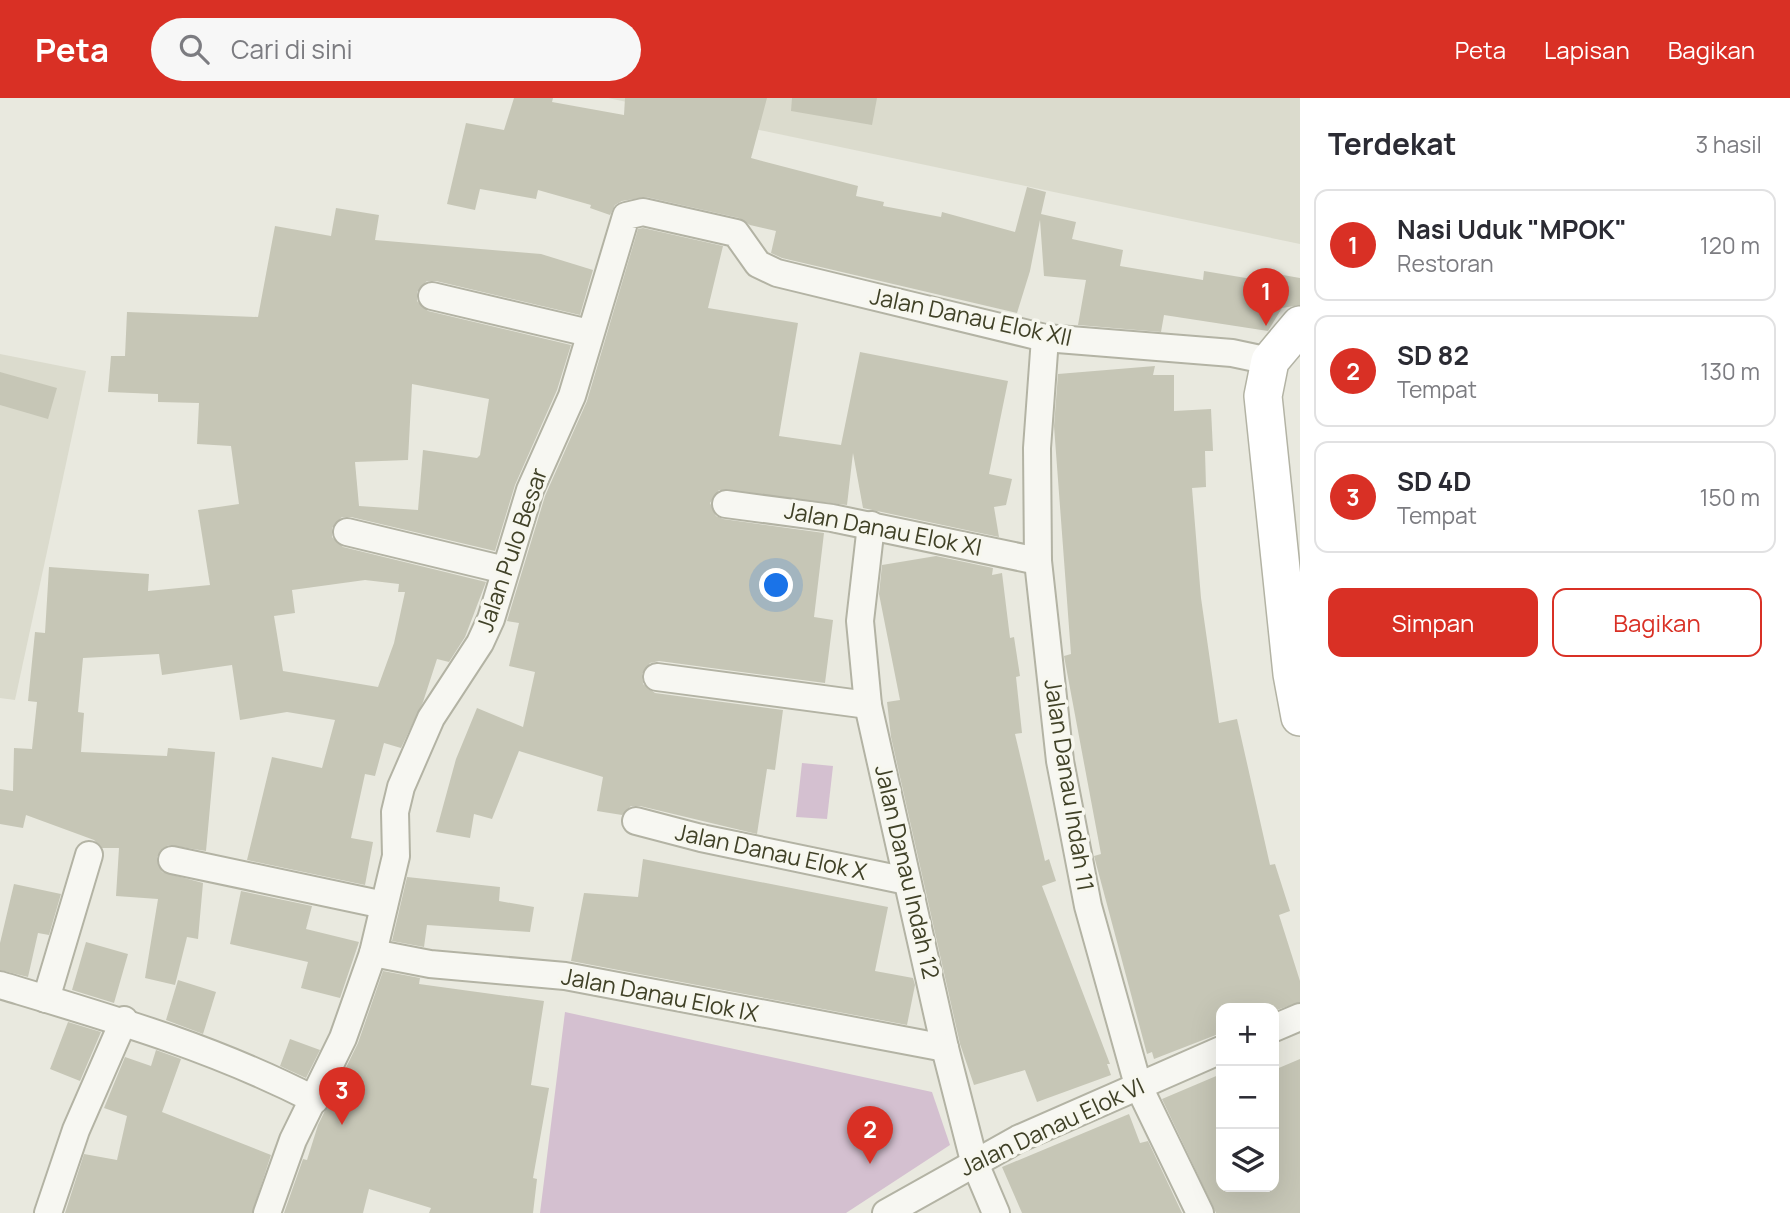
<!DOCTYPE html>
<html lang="id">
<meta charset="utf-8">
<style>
body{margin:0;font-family:Manrope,sans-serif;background:#f7f7f7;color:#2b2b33}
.controls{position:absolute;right:21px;bottom:21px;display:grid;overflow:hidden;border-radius:14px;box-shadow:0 7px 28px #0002}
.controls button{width:63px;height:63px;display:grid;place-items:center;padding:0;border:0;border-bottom:2px solid #e1e1e2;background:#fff;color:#2b2b33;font:35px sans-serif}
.you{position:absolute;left:777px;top:488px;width:24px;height:24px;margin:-18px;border:5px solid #fff;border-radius:50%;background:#1a73e8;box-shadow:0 0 0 10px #1a73e833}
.badge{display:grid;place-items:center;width:46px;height:46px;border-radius:50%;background:#d93025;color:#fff;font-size:23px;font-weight:700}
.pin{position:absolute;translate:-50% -58px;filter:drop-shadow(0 2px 4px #0008)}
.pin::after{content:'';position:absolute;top:37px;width:24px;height:21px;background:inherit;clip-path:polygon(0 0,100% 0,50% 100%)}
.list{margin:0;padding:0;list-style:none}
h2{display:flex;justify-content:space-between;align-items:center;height:91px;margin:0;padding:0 28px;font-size:30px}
h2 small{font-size:23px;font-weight:400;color:#7c7c81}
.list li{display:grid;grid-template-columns:46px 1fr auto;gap:21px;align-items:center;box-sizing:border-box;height:112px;margin:0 14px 14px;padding:0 14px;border:2px solid #e1e1e2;border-radius:14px}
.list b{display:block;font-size:26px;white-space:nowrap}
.list p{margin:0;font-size:23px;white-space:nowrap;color:#7c7c81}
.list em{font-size:23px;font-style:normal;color:#7c7c81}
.actions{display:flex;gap:14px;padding:21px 28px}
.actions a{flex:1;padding:16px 0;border:2px solid #d93025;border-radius:14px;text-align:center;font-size:24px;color:#d93025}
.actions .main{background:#d93025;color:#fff}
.icon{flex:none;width:38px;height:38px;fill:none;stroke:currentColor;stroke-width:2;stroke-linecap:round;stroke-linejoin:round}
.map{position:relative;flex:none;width:1300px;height:1115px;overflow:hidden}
header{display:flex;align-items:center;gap:42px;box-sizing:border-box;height:98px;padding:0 35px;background:#d93025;color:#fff}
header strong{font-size:33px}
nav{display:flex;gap:38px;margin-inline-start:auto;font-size:24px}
.search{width:490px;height:63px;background:#f7f7f7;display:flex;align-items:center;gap:18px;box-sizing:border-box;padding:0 24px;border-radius:38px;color:#7c7c81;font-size:26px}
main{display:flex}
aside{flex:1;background:#fff}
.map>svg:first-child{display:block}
.built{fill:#dbdbcd}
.green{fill:#d4c0d0}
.building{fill:#c6c6b6;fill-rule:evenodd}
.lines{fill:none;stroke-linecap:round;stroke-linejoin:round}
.street-casing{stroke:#b3b3a4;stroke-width:30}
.secondary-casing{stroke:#b3b3a4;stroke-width:40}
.street{stroke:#f7f7f2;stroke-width:26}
.secondary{stroke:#fff;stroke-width:37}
.labels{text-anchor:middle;stroke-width:7;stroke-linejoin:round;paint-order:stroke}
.street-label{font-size:23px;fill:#404127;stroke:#f7f7ef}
</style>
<header>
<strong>Peta</strong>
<div class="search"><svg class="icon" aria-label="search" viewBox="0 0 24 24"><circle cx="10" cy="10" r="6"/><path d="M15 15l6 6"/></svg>Cari di sini</div>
<nav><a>Peta</a><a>Lapisan</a><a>Bagikan</a></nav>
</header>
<main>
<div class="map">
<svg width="1300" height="1115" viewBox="0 0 1300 1115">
<rect width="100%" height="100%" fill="#e9e9df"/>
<!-- built -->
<g class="built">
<polygon points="608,0 1300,0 1300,146"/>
<polygon points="0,256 86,273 15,602 0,600"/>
</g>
<!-- green -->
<g class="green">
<polygon points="802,665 833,668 827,721 796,719"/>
<polygon points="565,914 932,994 950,1047 846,1115 540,1115"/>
</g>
<!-- building -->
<g class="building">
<polygon points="514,0 553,0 552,4 624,17 625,0 767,0 751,60 858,88 856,98 884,104 883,108 941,119 942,114 1015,134 1027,89 1046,94 1041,116 1076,124 1072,141 1123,152 1120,168 1203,182 1204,173 1264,183 1265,174 1300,180 1300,207 1282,210 1268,233 1164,217 1161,234 1078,227 1086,182 1044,178 1040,122 1030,173 1017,215 782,160 771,155 776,133 750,127 739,120 646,99 622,103 615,107 610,117 590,110 591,107 538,92 536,101 480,91 475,112 447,106 466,25 504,32"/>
<polygon points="792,0 877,0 872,27 791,13"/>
<path d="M 336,110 L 379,117 L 375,142 L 541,156 L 593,172 L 580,217 L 436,183 L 427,183 L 417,194 L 417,203 L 428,213 L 571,247 L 557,292 L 515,387 L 495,453 L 351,419 L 342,419 L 332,430 L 332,439 L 343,449 L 486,484 L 465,539 L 449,564 L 437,561 L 423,604 L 401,650 L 384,645 L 375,678 L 365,676 L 351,740 L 373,744 L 365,787 L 247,762 L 272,659 L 322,670 L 335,622 L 287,614 L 240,622 L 232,567 L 162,577 L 159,556 L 83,560 L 78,614 L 84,615 L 81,654 L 167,658 L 168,650 L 215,654 L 206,753 L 168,747 L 157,759 L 162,774 L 203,785 L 198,841 L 187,839 L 175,887 L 145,880 L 158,801 L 116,798 L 119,750 L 102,750 L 94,742 L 26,717 L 23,730 L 0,726 L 0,691 L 13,693 L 14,650 L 32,651 L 37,604 L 28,603 L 35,534 L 45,535 L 49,469 L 149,476 L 148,493 L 210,487 L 198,412 L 239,406 L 231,348 L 197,346 L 199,305 L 158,304 L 158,296 L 108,294 L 111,258 L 125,258 L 127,214 L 258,219 L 275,128 L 331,138 ZM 412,286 L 489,301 L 480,357 L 477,360 L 423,352 L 418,412 L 359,408 L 355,364 L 408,362 ZM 365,482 L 399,486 L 398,494 L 405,494 L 394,545 L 378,589 L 283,573 L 274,518 L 295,515 L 292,492 Z"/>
<polygon points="643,130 723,148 708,210 798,225 779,338 841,347 860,254 1008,283 989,376 1012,381 1006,407 994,409 999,439 863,410 853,355 847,407 719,392 710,405 716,418 723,421 824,435 814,519 833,522 825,585 659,563 650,565 642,576 643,586 655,595 783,612 775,672 767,671 757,736 640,708 631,708 622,717 597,713 603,679 519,653 492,721 474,716 470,740 436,734 456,661 477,610 523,629 535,574 509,568 519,525 507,523 545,398 587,303 638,131"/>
<polygon points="1155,268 1153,277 1174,277 1174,313 1211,311 1213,353 1205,353 1206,389 1192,390 1201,500 1219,625 1237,621 1270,767 1275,766 1290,813 1279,817 1300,883 1300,904 1274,913 1274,910 1221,910 1221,935 1154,961 1152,954 1147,956 1094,758 1101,756 1064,558 1071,556 1054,328 1058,276"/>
<polygon points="0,274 57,290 48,321 0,307"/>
<polygon points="936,458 993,470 992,477 1002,475 1010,540 1014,539 1020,578 1016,579 1022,635 1015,636 1045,763 1049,761 1056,783 1042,788 1110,966 1107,966 1111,977 1037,1004 1025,972 974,987 960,946 891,639 887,604 900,602 879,496 882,467"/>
<polygon points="643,761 888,809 875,873 913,880 915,887 907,927 571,863 584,795 638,799"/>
<polygon points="407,779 500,789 499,803 534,809 530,834 427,827 424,849 392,843"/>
<polygon points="14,786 61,796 49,837 38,835 28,879 0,872 0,845"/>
<polygon points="241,793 312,808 306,831 359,844 340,900 301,890 308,864 230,846"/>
<polygon points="86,844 128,856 114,905 72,892"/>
<polygon points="383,873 420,880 419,886 544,903 531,987 549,990 533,1080 537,1081 533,1115 429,1115 431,1110 369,1091 363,1115 284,1115 303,1061 307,1062 318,1027 358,945"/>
<polygon points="178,882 216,894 203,936 166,922"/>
<polygon points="68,924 101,934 80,983 50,971"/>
<polygon points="290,941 320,952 306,980 280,968"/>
<polygon points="156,952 181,961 162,1014 271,1057 252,1115 65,1115 84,1056 117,1062 127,1018 104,1010 125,959 151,968"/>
<polygon points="1300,961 1300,1115 1216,1115 1162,1001 1221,976 1221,1089 1274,1089 1274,972"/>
<polygon points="1129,1016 1140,1045 1148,1043 1182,1115 1022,1115 1002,1069"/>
</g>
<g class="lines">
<defs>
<g id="street">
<polyline points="432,198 589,235"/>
<polyline points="1045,240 1037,350 1038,463 1060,663 1088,808 1138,987 1200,1115"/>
<polyline points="726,406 832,420 1038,463"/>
<polyline points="871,427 860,523 868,607 945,950 974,1063 996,1115"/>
<polyline points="347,434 505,472"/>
<polyline points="657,579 868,607"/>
<polyline points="636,723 701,740 907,783"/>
<polyline points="172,762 384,807"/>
<polyline points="373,855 430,866 565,878 945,950"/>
<path d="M 0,887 C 110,920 212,949 315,1002"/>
<polyline points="46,901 89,757"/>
<polyline points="1274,930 1300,919"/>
<polyline points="48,1115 76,1032 124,922"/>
<polyline points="267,1115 293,1042 343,940 373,855 396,758 395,714 401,689 431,620 480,545 491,521 530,392 572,298 626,118 643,114 736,135 758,166 777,175 1045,240 1232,255 1270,263"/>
<polyline points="886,1115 1018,1041 1221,952"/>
</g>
<polyline id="secondary" points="1300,227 1270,263 1263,298 1292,576 1300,619"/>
</defs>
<!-- street casing -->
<use href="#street" class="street-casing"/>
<!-- secondary casing -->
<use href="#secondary" class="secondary-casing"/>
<!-- street -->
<use href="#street" class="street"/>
<!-- secondary -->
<use href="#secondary" class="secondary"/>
</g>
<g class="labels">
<!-- street labels -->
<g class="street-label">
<text transform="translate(971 219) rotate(12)" y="8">Jalan Danau Elok XII</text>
<text transform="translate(883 431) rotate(11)" y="8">Jalan Danau Elok XI</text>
<text transform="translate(512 452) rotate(-71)" y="8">Jalan Pulo Besar</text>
<text transform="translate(1069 687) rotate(81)" y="8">Jalan Danau Indah 11</text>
<text transform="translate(771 754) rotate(12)" y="8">Jalan Danau Elok X</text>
<text transform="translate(907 774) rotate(77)" y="8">Jalan Danau Indah 12</text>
<text transform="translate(660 897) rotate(11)" y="8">Jalan Danau Elok IX</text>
<text transform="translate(1052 1029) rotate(-25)" y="8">Jalan Danau Elok VI</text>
</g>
</g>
</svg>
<div class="controls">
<button>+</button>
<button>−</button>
<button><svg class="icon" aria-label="layers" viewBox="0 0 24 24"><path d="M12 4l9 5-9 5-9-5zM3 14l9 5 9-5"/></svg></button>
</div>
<div class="you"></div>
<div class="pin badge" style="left:1266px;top:228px">1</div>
<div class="pin badge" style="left:870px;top:1066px">2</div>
<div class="pin badge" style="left:342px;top:1027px">3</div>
</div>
<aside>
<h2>Terdekat<small>3 hasil</small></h2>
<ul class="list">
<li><span class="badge">1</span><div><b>Nasi Uduk &quot;MPOK&quot;</b><p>Restoran</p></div><em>120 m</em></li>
<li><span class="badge">2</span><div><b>SD 82</b><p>Tempat</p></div><em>130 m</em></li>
<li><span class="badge">3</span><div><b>SD 4D</b><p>Tempat</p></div><em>150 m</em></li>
</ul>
<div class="actions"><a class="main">Simpan</a><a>Bagikan</a></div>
</aside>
</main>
